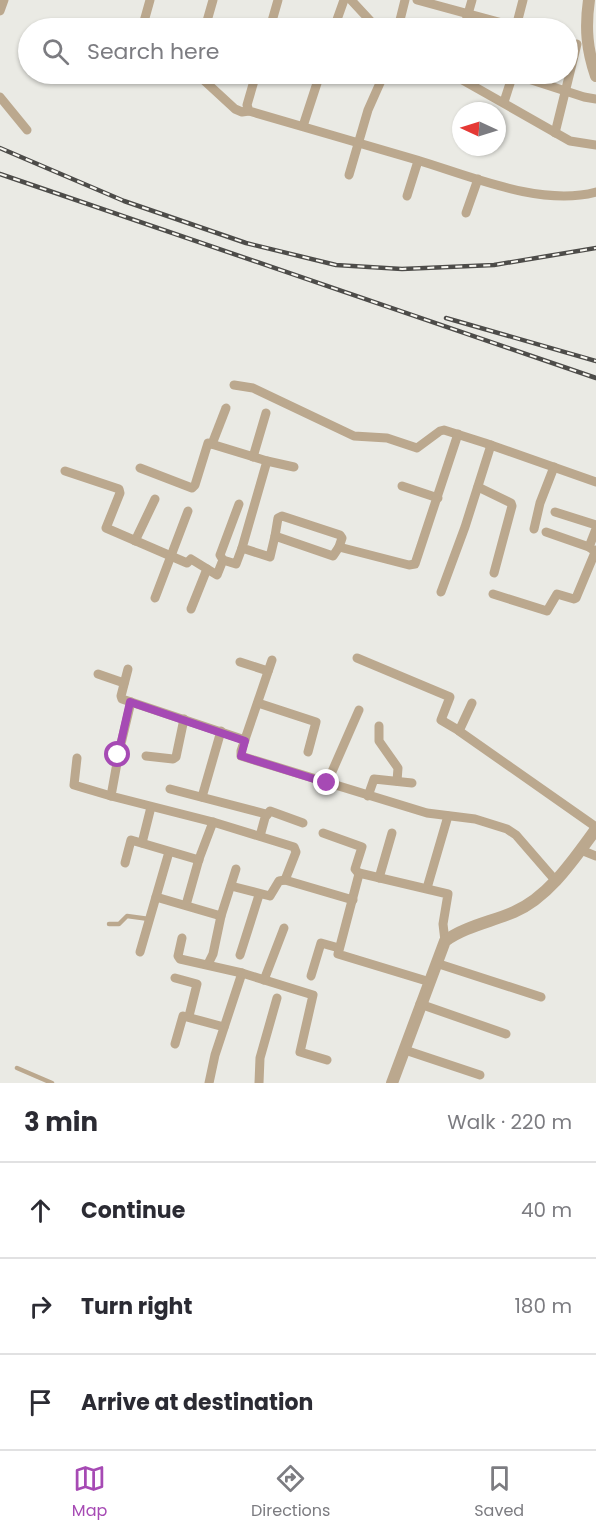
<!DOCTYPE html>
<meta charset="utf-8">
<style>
body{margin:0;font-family:Poppins,sans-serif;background:#f2f2f3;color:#2b2b33}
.compass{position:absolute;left:452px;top:102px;width:54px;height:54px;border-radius:50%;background:#fff;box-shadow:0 2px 4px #0004;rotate:274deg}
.stop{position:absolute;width:18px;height:18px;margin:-14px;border:4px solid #a64ab4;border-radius:50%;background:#fff}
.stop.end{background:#a64ab4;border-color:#fff;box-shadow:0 2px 6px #0008}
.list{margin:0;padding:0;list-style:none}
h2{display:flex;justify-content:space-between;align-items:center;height:78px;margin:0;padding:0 24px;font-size:26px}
h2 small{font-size:20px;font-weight:400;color:#7c7c81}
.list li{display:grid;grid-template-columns:39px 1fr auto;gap:18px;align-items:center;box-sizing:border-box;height:96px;padding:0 24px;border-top:2px solid #e1e1e2}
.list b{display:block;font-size:22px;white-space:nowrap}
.list em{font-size:20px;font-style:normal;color:#7c7c81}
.icon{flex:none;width:33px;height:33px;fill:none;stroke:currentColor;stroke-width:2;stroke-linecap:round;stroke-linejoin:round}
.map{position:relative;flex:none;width:596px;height:1083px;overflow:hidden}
.search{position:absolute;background:#fff;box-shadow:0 2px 4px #0004;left:18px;right:18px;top:18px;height:66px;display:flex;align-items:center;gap:15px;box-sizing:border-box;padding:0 21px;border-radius:33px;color:#7c7c81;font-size:22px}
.sheet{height:366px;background:#fff}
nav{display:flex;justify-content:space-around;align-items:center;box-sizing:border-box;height:84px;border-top:2px solid #e1e1e2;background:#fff;font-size:16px;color:#7c7c81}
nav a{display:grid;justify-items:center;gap:3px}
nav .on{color:#a64ab4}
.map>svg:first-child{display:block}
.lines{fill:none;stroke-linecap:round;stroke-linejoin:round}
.service{stroke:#bba88e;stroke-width:4.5}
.minor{stroke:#bba88e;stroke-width:9}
.tertiary{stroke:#bba88e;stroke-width:12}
.rail-casing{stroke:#4d4c49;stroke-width:4.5}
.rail{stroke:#f8f7f1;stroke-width:2;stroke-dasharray:7;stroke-linecap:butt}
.route{stroke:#a64ab4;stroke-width:8}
</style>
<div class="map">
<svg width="596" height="1083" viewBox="0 0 596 1083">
<rect width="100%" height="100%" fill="#eaeae4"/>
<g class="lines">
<!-- service -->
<g class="service">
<polyline points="109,924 119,924 127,916 149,919"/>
<polyline points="17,1068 52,1083"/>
</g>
<!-- minor -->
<g class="minor">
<polyline points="351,0 377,28"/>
<polyline points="417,0 520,28"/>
<polyline points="0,11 4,0"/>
<polyline points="143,25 150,0"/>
<polyline points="516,27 523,0"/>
<polyline points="205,28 213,0"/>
<polyline points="270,28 278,0"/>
<polyline points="334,28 344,0"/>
<polyline points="398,28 405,0"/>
<polyline points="464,28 472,0"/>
<polyline points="197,74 235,109 242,112 249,111"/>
<path d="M 256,74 L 247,105 L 249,111 C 305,127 361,144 417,160 C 470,176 541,207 596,192"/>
<polyline points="452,74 570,141 596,145"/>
<polyline points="513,74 584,97 596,99"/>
<polyline points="0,97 27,130"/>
<polyline points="504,102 513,74"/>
<polyline points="303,126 320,74"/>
<polyline points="555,133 577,44"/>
<polyline points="349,175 368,110 384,74"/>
<polyline points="407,196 418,161"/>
<polyline points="466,213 478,179"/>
<polyline points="234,385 253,388 354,436 387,438 417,448 440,431 444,430 485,443 596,482"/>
<polyline points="212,444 226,408"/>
<polyline points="253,457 266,413"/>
<polyline points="267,461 294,467"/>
<polyline points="140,468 192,488 195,485 208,443 267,461 242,548 270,557 275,536 333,556 339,547"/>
<polyline points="65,471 119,489 120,493 106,528 187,563 191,559 217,575 223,560 236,564 242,548"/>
<polyline points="402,486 438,498"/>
<polyline points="478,487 511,503 512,506 494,573"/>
<polyline points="555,512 596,525"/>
<polyline points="534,529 540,503 554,467"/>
<polyline points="546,532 589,547"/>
<polyline points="275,536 278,518 282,516 340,535 342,538 339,547 409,565 415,564 458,434"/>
<polyline points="135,541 155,499"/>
<polyline points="593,550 589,547 596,529"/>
<polyline points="223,560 220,555 239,504"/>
<polyline points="441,592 465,527 491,445"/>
<polyline points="493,594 547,611 557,594 574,599 576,598 596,550"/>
<polyline points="155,598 188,511"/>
<polyline points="191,609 207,569"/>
<polyline points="357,658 450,697 441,720 458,730"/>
<polyline points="272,660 241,751 241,756 427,813 475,819 507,829 516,835 555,880"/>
<polyline points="240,662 268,671"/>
<polyline points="128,669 121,696 122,699 245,740"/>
<polyline points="98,674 124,683"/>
<polyline points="131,702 119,752 111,796 213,822 294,847 296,852 285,880"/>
<polyline points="258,703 316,722 308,752"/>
<polyline points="472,703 459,731 596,827"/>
<polyline points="379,726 379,741 398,768 397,781"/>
<polyline points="146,756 173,759 176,757 184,719"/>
<polyline points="77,758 74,785 111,796"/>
<polyline points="327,783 359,710"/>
<polyline points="170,789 266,814 260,836"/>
<polyline points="368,796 374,779 412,783"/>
<polyline points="202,797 221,731"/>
<polyline points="267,815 270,811 303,823"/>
<polyline points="323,833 362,847 355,869 359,874 338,954 430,982"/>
<polyline points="142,843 151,807"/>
<polyline points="581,850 596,856"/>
<polyline points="125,863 131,840 199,860"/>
<polyline points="359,873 448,894 443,924 445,941"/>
<polyline points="379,878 392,833"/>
<polyline points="231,886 270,896 279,881 285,880 353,900"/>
<polyline points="427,888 448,816"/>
<polyline points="156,897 221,916"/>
<polyline points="186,905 199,859 213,822"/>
<polyline points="182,938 178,956 180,959 242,973 215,1055 209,1083"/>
<polyline points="140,952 169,852"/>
<polyline points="240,955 259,895"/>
<polyline points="436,963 541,997"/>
<polyline points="208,964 213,954 221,916 236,869"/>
<polyline points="242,973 313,995 300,1052 327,1060"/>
<polyline points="311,976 321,943 339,948"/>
<polyline points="175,978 197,984 189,1016"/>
<polyline points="264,980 284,928"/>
<polyline points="420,1004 506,1034"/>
<polyline points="175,1044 183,1016 224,1027"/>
<polyline points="405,1050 480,1075"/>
<polyline points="259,1083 260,1058 277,998"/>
</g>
<!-- tertiary -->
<g class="tertiary">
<path d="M 589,0 C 585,28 587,50 596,76"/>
<path d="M 392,1083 L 445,941 C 466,926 491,922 514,912 C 549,897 574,859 596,829"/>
</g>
<defs>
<g id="rail">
<polyline points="0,148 124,201 246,243 336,265 402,269 494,265 596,248"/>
<polyline points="0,174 596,378"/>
<polyline points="446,318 596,361"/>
</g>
</defs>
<!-- rail casing -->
<use href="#rail" class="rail-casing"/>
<!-- rail -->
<use href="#rail" class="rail"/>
</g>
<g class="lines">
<!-- route -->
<polyline class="route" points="118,755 130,702 245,741 241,756 327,783"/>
</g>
</svg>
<svg class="compass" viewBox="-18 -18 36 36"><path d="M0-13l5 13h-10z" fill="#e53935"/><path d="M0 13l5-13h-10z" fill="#7c7c81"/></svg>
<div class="stop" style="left:118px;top:755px"></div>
<div class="stop end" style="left:327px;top:783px"></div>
<div class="search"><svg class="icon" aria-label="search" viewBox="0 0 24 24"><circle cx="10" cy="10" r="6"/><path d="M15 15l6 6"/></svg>Search here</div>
</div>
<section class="sheet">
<h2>3 min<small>Walk · 220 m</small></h2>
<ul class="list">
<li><svg class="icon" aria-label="ahead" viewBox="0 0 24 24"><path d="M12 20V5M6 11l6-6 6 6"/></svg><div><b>Continue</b></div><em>40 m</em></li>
<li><svg class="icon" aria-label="right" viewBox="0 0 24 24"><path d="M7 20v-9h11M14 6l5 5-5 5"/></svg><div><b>Turn right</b></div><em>180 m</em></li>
<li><svg class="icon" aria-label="arrive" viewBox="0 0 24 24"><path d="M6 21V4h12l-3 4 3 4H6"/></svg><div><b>Arrive at destination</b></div></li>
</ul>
</section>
<nav>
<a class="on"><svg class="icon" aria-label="map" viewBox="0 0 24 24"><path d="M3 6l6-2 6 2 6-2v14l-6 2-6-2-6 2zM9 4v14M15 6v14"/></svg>Map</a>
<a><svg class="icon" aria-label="directions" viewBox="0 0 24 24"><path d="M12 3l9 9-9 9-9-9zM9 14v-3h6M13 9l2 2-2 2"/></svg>Directions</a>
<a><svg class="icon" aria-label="saved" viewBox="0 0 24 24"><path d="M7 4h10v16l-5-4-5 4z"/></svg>Saved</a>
</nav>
